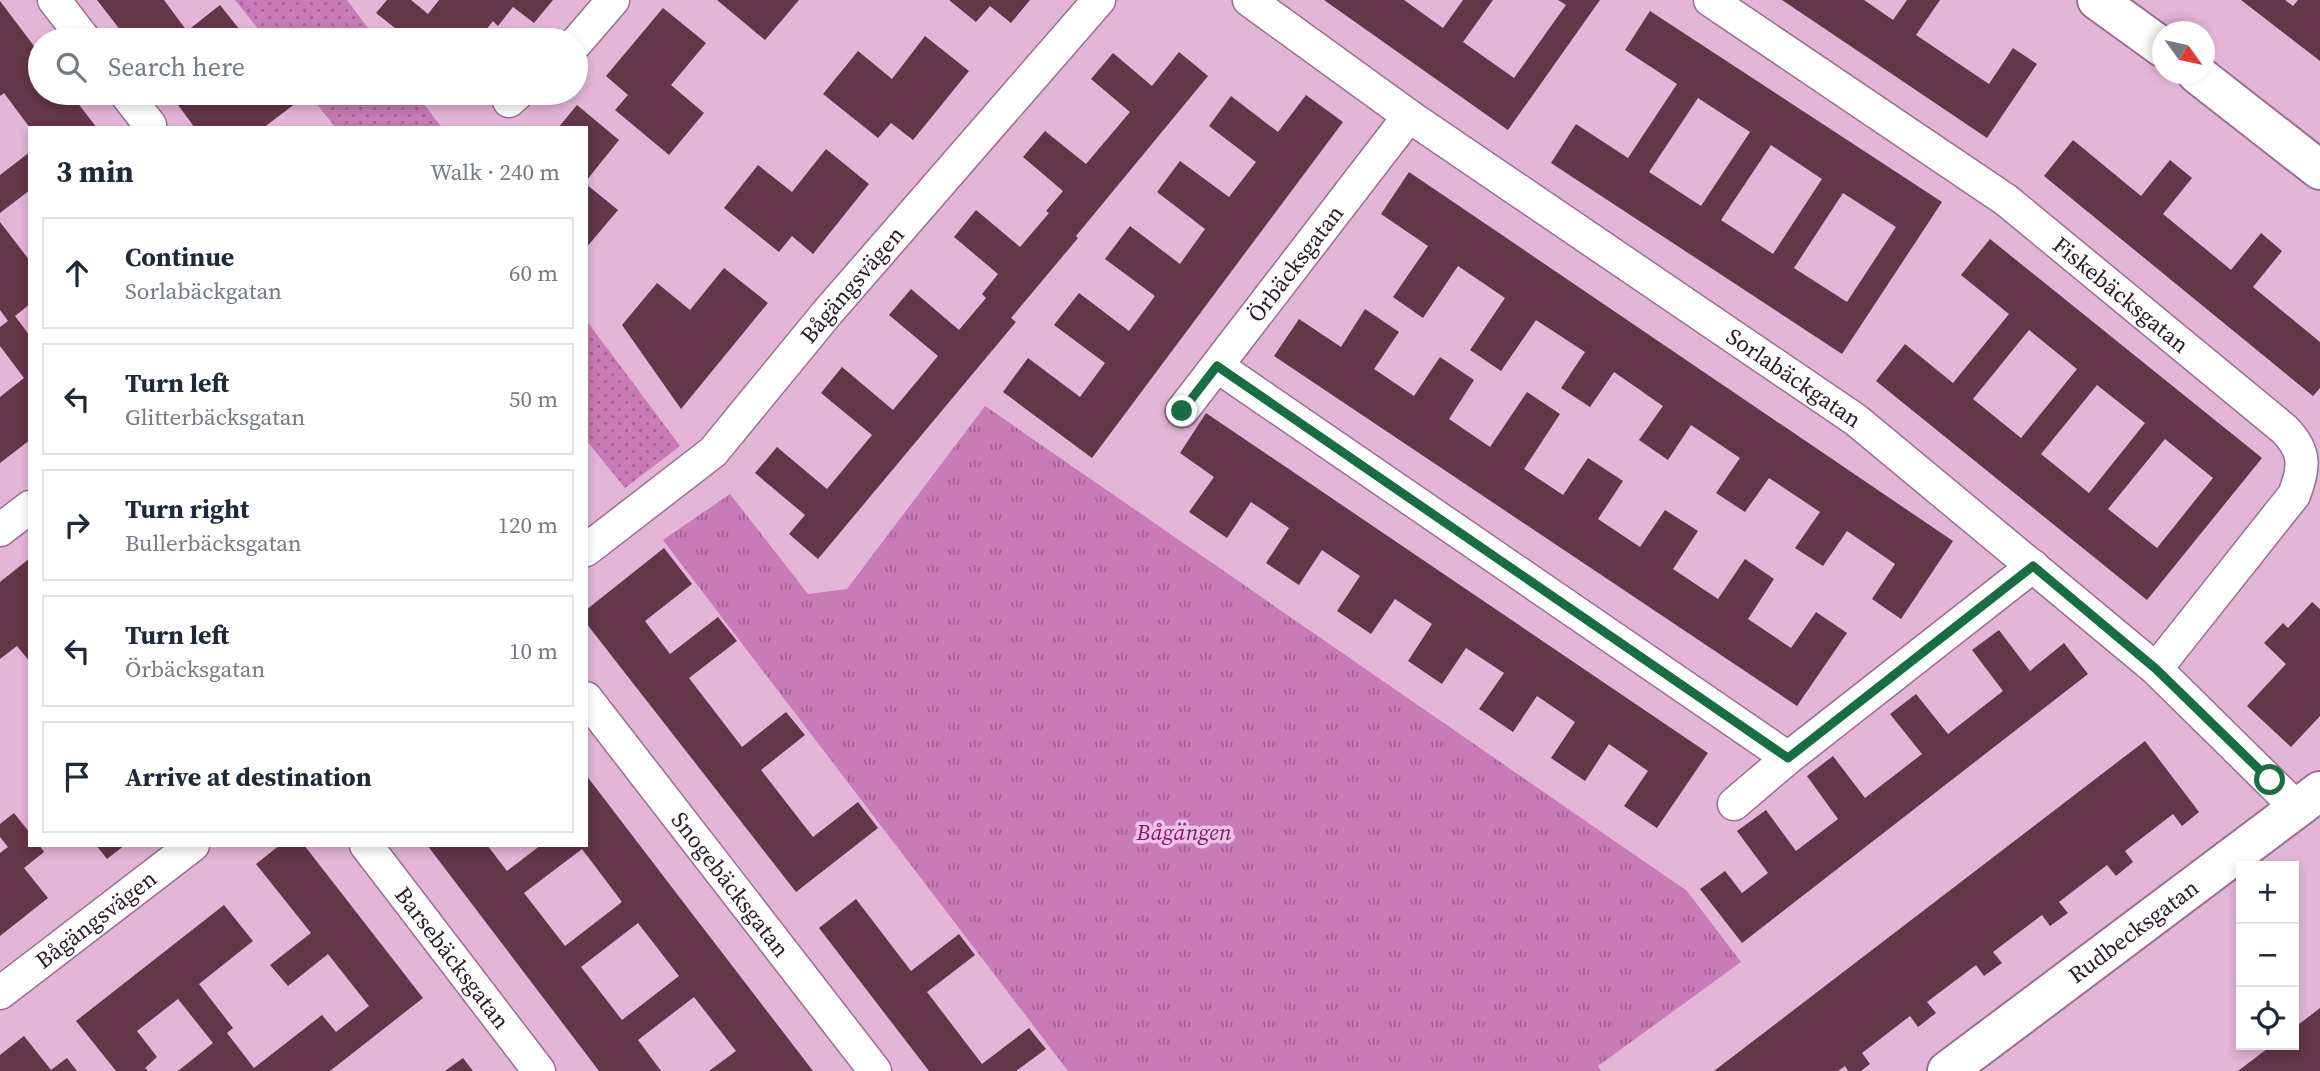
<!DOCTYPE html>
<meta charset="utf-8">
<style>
body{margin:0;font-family:"Source Serif 4",serif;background:#f6f6f7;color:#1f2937}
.controls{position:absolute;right:21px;bottom:21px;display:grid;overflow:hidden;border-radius:0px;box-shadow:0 4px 10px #0003}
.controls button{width:63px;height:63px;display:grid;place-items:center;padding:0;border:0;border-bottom:2px solid #e0e1e3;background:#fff;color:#1f2937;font:35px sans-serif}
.compass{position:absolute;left:2152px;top:21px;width:63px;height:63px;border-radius:50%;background:#fff;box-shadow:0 4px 10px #0003;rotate:123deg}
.stop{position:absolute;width:21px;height:21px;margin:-16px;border:5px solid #166e41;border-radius:50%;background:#fff}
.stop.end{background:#166e41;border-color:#fff;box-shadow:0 2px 7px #0008}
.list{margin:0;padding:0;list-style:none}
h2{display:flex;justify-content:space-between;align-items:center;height:91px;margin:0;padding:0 28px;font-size:30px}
h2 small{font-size:23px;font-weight:400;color:#747a83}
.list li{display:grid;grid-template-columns:46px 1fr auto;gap:21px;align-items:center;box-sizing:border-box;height:112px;margin:0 14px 14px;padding:0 14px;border:2px solid #e0e1e3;border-radius:0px}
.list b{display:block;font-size:26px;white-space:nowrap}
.list p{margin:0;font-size:23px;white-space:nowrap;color:#747a83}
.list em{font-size:23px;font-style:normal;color:#747a83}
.icon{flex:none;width:38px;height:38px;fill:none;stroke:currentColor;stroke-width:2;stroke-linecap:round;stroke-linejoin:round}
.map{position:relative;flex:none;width:2320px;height:1071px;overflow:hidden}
.search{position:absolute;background:#fff;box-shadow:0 4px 10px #0003;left:28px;top:28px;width:560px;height:77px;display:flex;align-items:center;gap:18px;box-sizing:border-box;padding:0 24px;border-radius:38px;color:#747a83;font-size:26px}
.panel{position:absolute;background:#fff;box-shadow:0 4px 10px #0003;left:28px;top:126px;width:560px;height:721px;border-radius:0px}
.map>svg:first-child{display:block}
.grass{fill:url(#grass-dots)}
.park{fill:url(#park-tufts)}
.building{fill:#633648;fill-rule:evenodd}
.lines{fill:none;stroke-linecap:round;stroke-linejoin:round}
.street-casing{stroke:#996f8f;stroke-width:35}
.secondary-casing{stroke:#996f8f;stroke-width:42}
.street{stroke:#fff;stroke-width:32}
.secondary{stroke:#fff;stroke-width:38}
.route{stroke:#166e41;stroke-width:9}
.labels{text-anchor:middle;stroke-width:7;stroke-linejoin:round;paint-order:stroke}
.street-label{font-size:23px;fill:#2a1926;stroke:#f0c2e4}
.park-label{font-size:23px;font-style:italic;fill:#7e206e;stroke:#f0c2e4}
</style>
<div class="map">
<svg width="2320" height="1071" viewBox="0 0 2320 1071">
<defs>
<pattern id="grass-dots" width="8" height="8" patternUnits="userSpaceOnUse" patternTransform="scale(1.75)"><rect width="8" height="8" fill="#c87bb7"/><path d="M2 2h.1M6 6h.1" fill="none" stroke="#a36495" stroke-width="1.8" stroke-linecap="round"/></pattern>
<pattern id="park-tufts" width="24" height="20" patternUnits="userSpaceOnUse" patternTransform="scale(1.75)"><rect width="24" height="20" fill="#c87bb7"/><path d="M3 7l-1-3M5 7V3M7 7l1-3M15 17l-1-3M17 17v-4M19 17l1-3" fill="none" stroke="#a36495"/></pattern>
</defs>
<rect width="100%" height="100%" fill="#e3b5d7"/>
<!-- grass -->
<g class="grass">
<polygon points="235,0 347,0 377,40 267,40"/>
<polygon points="308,93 416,93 442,128 336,128"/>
<polygon points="586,320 680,446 625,488 586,440"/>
</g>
<!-- park -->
<polygon class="park" points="985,406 1687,891 1741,962 1598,1066 1601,1071 1068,1071 663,540 730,494 808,594 847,589"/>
<!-- building -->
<g class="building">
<polygon points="97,0 164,0 187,31 220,5 240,30 226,40 128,40"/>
<polygon points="387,0 411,0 428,14 439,0 553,0 534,23 513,7 498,26 493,21 478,40 410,40 376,13"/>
<polygon points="717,0 799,0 765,40"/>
<polygon points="949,0 1030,0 1011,23 990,6 976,22"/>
<polygon points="1324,0 1404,0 1443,28 1463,0 1493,0 1463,42 1514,78 1566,5 1558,0 1600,0 1508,130"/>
<polygon points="1782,0 1864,0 1893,20 1907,0 1940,0 1916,35 1989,84 2013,48 2037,64 1987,138"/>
<polygon points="2241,0 2285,0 2293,6 2298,0 2320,0 2320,61"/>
<polygon points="0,1 40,54 40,93 70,93 97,128 30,128 4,93 0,96"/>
<polygon points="663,8 706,43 671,85 704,113 669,155 615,110 628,95 606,76"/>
<path d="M 1650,11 L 1942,202 L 1842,354 L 1551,163 L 1576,124 L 1628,158 L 1677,84 L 1625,50 ZM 1698,98 L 1750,132 L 1701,206 L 1649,172 ZM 1771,145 L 1822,179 L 1773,254 L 1721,220 ZM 1843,193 L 1896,227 L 1847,302 L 1794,268 Z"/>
<polygon points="925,36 969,71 913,140 891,123 878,138 823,94 858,51 892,79"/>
<polygon points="1179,52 1208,76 1076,236 1078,238 1011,318 1016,322 818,559 789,534 805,515 755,473 777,447 827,489 872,435 821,393 842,367 893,410 938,356 889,315 911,289 959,330 986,298 982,294 998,274 954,237 976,210 1020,247 1049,213 1046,211 1063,191 1023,157 1045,131 1086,164 1130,112 1091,79 1113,53 1152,86"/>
<polygon points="169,93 235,93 244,105 260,93 294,93 300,100 263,128 195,128"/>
<polygon points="1306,95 1343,122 1092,458 1003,392 1028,358 1080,397 1105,363 1054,325 1079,293 1129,331 1155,296 1105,259 1130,226 1180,264 1205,229 1157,192 1180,161 1229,197 1256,162 1209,126 1231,96 1278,132"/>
<polygon points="577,105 619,140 586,181 586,128 558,128"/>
<polygon points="2073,140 2141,196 2170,160 2192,178 2163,214 2231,270 2261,233 2282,251 2253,287 2320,342 2320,388 2313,396 2044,176"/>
<polygon points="826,149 869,184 813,254 792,236 779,252 724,208 758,165 792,192"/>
<polygon points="30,152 30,190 0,213 0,175"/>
<polygon points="1409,172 1953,541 1901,619 1872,599 1895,564 1847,531 1823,566 1795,548 1820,512 1769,478 1745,512 1716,493 1740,458 1691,425 1668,460 1639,440 1663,406 1614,372 1590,407 1561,388 1585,352 1536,320 1501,371 1470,350 1505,298 1458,266 1423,318 1393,297 1428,246 1381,214"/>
<polygon points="586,184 618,210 586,248"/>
<polygon points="0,222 30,261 30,304 15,316 30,336 30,440 0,463 0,397 24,378 0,346 0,327 8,321 0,310"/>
<path d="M 1990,239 L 2262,458 L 2147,600 L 1876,381 L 1905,344 L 1953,383 L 2009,314 L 1961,275 ZM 2029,330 L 2077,369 L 2021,438 L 1973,399 ZM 2097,385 L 2145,423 L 2089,493 L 2041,454 ZM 2165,439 L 2213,478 L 2157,548 L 2108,509 Z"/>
<polygon points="724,268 768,303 681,409 622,325 657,283 690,310"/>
<polygon points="1365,309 1399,332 1374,369 1414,396 1440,357 1474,380 1449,419 1490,447 1527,392 1560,414 1524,469 1563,495 1588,458 1623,481 1598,519 1640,547 1665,510 1698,531 1673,569 1718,599 1745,559 1774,579 1748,619 1791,648 1816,612 1847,633 1797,706 1274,356 1299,319 1341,347"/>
<polygon points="1206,413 1708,753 1657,828 1624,806 1648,771 1609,744 1585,781 1551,758 1575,722 1537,696 1513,732 1479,709 1504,673 1466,648 1442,684 1408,661 1432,624 1395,599 1371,634 1337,611 1360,576 1322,550 1299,585 1266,563 1289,528 1251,502 1227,538 1189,512 1214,477 1180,453"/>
<polygon points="664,548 692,584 645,621 670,654 718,617 737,641 689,678 742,747 786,712 805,735 761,770 813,837 858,802 878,828 796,892 586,623 586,610"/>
<polygon points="30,558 30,662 17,646 0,659 0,582"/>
<polygon points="2312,602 2320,609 2320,716 2291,747 2247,706 2286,664 2264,643 2283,623 2288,628"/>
<polygon points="1999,630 2030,671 2064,643 2088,674 1742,943 1700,889 1725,871 1742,893 1768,873 1737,831 1766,810 1796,851 1838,819 1807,776 1833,756 1865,798 1922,754 1890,714 1916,694 1948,734 2003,691 1972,650"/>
<polygon points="2145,741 2199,812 2182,826 2173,814 2125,851 2133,862 2116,876 2107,865 2059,902 2068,913 2050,926 2042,915 1993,952 2002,963 1984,976 1976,965 1927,1002 1936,1013 1918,1027 1910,1016 1862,1053 1870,1064 1861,1071 1848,1071 1845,1066 1838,1071 1714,1071"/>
<path d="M 586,775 L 677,894 L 813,1071 L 709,1071 L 736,1051 L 694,997 L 638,1040 L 661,1071 L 599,1071 L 427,845 L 487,845 L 507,871 L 541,845 L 586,845 ZM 582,849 L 622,902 L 565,946 L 524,893 ZM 638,923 L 679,976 L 622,1020 L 581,967 Z"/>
<polygon points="14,813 30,833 30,845 39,845 44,852 24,868 48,898 0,936 0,853 8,847 0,837 0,824"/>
<polygon points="96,845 125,845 107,859"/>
<polygon points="280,845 304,845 423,998 330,1071 178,1071 213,1043 178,999 137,1031 157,1057 145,1068 148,1071 116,1071 76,1021 224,905 253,941 199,984 233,1028 227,1033 254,1068 322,1015 336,1032 369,1006 328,954 288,986 270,965 311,933 256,864"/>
<polygon points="856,899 911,971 959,934 975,955 927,992 982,1064 1029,1028 1046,1049 1016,1071 929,1071 819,928"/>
<polygon points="2320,1008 2320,1071 2238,1071 2272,1045 2294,1045 2294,1028"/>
<polygon points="24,1036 51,1070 67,1058 77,1071 0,1071 0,1055"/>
<polygon points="463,1058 473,1071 445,1071"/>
</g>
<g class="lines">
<defs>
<g id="street">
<polyline points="54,0 85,40"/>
<path id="s1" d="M 1249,0 L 1409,116 L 1856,420 L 2156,669 L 2297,808"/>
<path id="s2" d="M 1710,0 L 2006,200 L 2284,429 C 2306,451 2305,467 2294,495 L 2156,669"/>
<polyline points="576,43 613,0"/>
<polyline points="125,93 150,125"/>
<polyline points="509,101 518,93"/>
<polyline points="1217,366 1788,758"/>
<path id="s3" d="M 1182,411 L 1409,116"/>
<polyline points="0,530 30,507"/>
<path id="s4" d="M 586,550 L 713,452 L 827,313 L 1099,0"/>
<path id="s5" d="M 586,698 L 875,1071"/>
<polyline points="1734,804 1788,758 2033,566"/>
<path id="s6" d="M 366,845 L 539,1071"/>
<path id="s7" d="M 0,993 L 193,845"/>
</g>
<g id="secondary">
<polyline points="2097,0 2162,47"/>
<polyline points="2197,74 2320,170"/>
<path id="s8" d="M 1947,1071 L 2320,791"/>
</g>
</defs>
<!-- street casing -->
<use href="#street" class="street-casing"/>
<!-- secondary casing -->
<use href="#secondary" class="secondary-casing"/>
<!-- street -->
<use href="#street" class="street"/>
<!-- secondary -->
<use href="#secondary" class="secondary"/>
</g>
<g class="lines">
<!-- route -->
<polyline class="route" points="1182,411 1217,366 1788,758 2033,566 2156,669 2270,780"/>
</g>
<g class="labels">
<!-- street labels -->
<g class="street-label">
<text dy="8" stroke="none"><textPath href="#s3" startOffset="186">Örbäcksgatan</textPath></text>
<text dy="8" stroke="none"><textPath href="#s4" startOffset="378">Bågängsvägen</textPath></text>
<text dy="8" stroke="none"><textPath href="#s2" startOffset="506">Fiskebäcksgatan</textPath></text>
<text dy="8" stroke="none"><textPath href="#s1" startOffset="663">Sorlabäckgatan</textPath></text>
<text dy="8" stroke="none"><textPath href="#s5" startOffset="236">Snogebäcksgatan</textPath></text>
<text dy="8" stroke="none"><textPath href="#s7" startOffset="121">Bågängsvägen</textPath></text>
<text dy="8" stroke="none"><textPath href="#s8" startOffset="233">Rudbecksgatan</textPath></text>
<text dy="8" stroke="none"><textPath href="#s6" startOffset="142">Barsebäcksgatan</textPath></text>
</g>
<!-- park labels -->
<g class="park-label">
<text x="1184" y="840">Bågängen</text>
</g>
</g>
</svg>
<div class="controls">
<button>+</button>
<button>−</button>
<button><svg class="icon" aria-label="locate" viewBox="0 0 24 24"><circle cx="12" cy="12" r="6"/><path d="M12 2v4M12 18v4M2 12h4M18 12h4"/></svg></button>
</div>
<svg class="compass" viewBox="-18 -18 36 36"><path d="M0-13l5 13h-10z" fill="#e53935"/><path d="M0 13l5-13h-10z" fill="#747a83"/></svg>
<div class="stop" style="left:2270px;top:780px"></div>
<div class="stop end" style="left:1182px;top:411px"></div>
<div class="search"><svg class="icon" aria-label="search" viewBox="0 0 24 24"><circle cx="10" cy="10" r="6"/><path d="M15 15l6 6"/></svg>Search here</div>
<section class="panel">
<h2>3 min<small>Walk · 240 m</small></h2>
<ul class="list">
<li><svg class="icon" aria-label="ahead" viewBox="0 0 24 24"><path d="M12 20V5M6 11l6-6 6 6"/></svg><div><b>Continue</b><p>Sorlabäckgatan</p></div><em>60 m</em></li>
<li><svg class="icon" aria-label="left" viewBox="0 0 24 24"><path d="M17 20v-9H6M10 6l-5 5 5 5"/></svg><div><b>Turn left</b><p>Glitterbäcksgatan</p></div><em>50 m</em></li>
<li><svg class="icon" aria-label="right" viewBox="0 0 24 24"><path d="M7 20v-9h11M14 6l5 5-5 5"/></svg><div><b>Turn right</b><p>Bullerbäcksgatan</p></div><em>120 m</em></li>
<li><svg class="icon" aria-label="left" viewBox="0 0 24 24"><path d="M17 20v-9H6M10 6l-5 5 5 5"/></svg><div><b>Turn left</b><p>Örbäcksgatan</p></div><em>10 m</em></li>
<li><svg class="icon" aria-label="arrive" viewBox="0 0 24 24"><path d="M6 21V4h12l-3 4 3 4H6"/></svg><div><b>Arrive at destination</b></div></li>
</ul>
</section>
</div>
